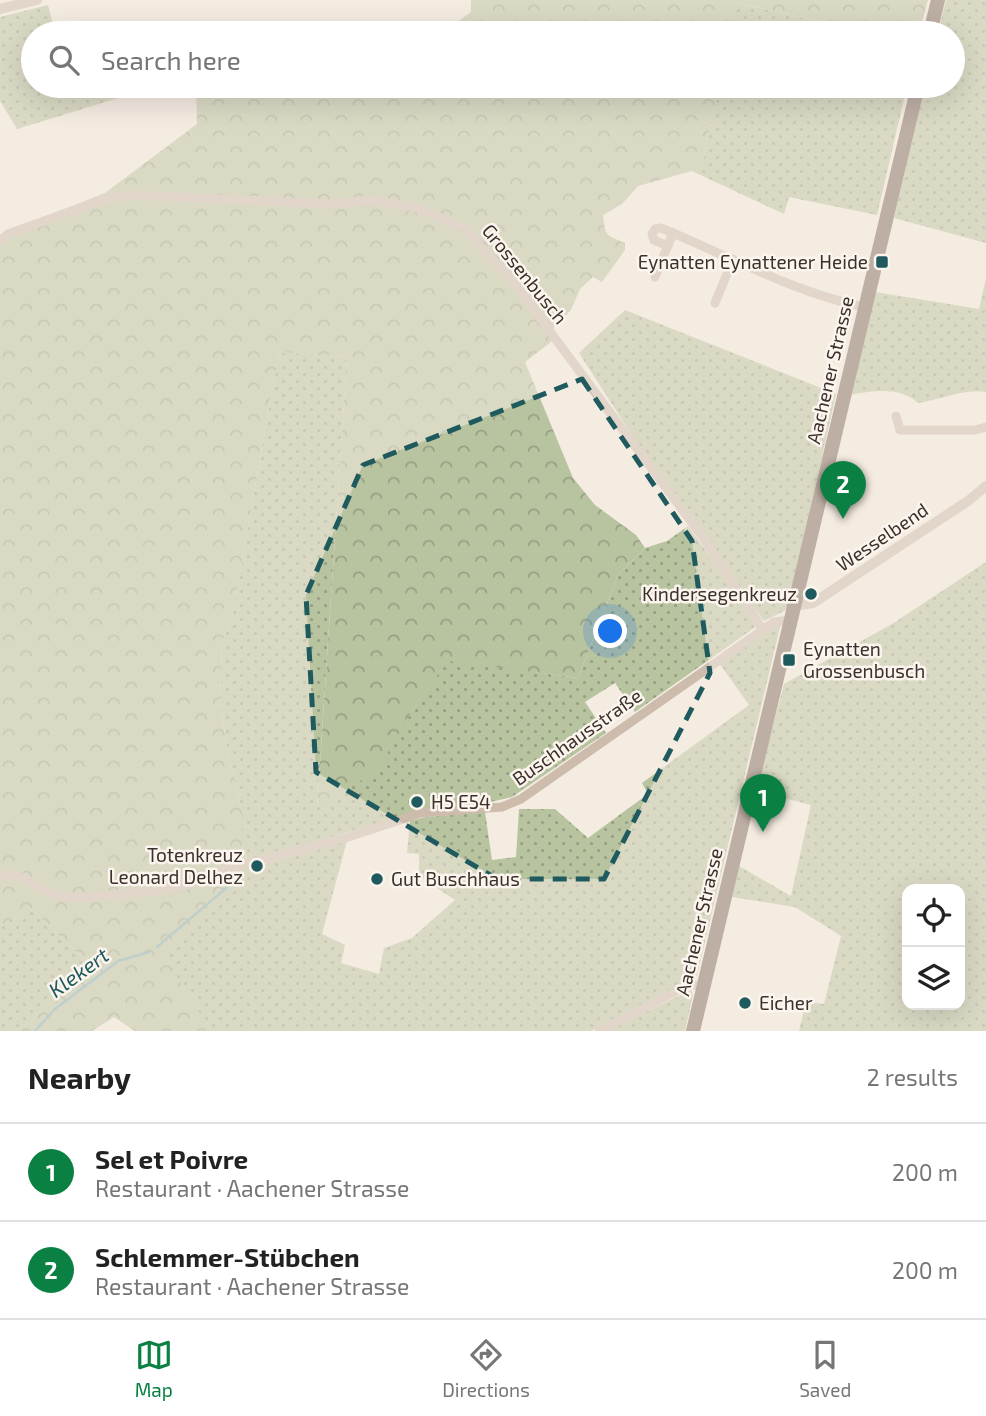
<!DOCTYPE html>
<meta charset="utf-8">
<style>
body{margin:0;font-family:"Exo 2",sans-serif;background:#f6f6f6;color:#222}
.controls{position:absolute;right:21px;bottom:21px;display:grid;overflow:hidden;border-radius:14px;box-shadow:0 7px 28px #0002}
.controls button{width:63px;height:63px;display:grid;place-items:center;padding:0;border:0;border-bottom:2px solid #e0e0e0;background:#fff;color:#222;font:35px sans-serif}
.you{position:absolute;left:611px;top:632px;width:24px;height:24px;margin:-18px;border:5px solid #fff;border-radius:50%;background:#1a73e8;box-shadow:0 0 0 10px #1a73e833}
.badge{display:grid;place-items:center;width:46px;height:46px;border-radius:50%;background:#0b8043;color:#fff;font-size:23px;font-weight:700}
.pin{position:absolute;translate:-50% -58px;filter:drop-shadow(0 2px 4px #0008)}
.pin::after{content:'';position:absolute;top:37px;width:24px;height:21px;background:inherit;clip-path:polygon(0 0,100% 0,50% 100%)}
.list{margin:0;padding:0;list-style:none}
h2{display:flex;justify-content:space-between;align-items:center;height:91px;margin:0;padding:0 28px;font-size:30px}
h2 small{font-size:23px;font-weight:400;color:#767676}
.list li{display:grid;grid-template-columns:46px 1fr auto;gap:21px;align-items:center;box-sizing:border-box;height:98px;padding:0 28px;border-top:2px solid #e0e0e0}
.list b{display:block;font-size:26px;white-space:nowrap}
.list p{margin:0;font-size:23px;white-space:nowrap;color:#767676}
.list em{font-size:23px;font-style:normal;color:#767676}
.icon{flex:none;width:38px;height:38px;fill:none;stroke:currentColor;stroke-width:2;stroke-linecap:round;stroke-linejoin:round}
.map{position:relative;flex:none;width:986px;height:1031px;overflow:hidden}
.search{position:absolute;background:#fff;box-shadow:0 7px 28px #0002;left:21px;right:21px;top:21px;height:77px;display:flex;align-items:center;gap:18px;box-sizing:border-box;padding:0 24px;border-radius:38px;color:#767676;font-size:26px}
.sheet{height:287px;background:#fff}
nav{display:flex;justify-content:space-around;align-items:center;box-sizing:border-box;height:98px;border-top:2px solid #e0e0e0;background:#fff;font-size:19px;color:#767676}
nav a{display:grid;justify-items:center;gap:4px}
nav .on{color:#0b8043}
.map>svg:first-child{display:block}
.grass{fill:url(#grass-dots);fill-rule:evenodd}
.forest{fill:url(#forest-crowns)}
.lines{fill:none;stroke-linecap:round;stroke-linejoin:round}
.stream{stroke:#7fb0b2;stroke-width:2.5}
.minor{stroke:#cdbbac;stroke-width:9}
.tertiary{stroke:#cdbbac;stroke-width:10}
.primary{stroke:#7d675c;stroke-width:14}
.marked{fill:none;stroke:#1f5a5e;stroke-width:5;stroke-dasharray:14 9;stroke-linejoin:round}
.poi-dot{fill:#1f5a5e;stroke:#fbf5ee;stroke-width:2.5}
.labels{text-anchor:middle;stroke-width:5;stroke-linejoin:round;paint-order:stroke}
.poi-label{font-size:19px;fill:#3b302b;stroke:#fbf5ee;text-anchor:start}
.street-label{font-size:19px;fill:#3b302b;stroke:#fbf5ee}
.water-label{font-size:21px;font-style:italic;fill:#1f5a5e;stroke:#fbf5ee}
</style>
<div class="map">
<svg width="986" height="1031" viewBox="0 0 986 1031">
<defs>
<pattern id="grass-dots" width="8" height="8" patternUnits="userSpaceOnUse" patternTransform="scale(1.75)"><rect width="8" height="8" fill="#b8c4a0"/><path d="M2 2h.1M6 6h.1" fill="none" stroke="#97a083" stroke-width="1.8" stroke-linecap="round"/></pattern>
<pattern id="forest-crowns" width="20" height="18" patternUnits="userSpaceOnUse" patternTransform="scale(1.75)"><rect width="20" height="18" fill="#b8c4a0"/><path d="M2 6a3 3 0 1 1 6 0M12 15a3 3 0 1 1 6 0" fill="none" stroke="#97a083"/></pattern>
</defs>
<rect width="100%" height="100%" fill="#f4ebe1"/>
<!-- grass -->
<g class="grass">
<polygon points="946,0 986,0 986,243 894,218 925,86 953,86 953,33 938,33"/>
<polygon points="738,3 870,33 731,33"/>
<polygon points="48,5 55,33 33,33 33,86 123,86 128,95 17,129 0,101 0,17"/>
<polygon points="719,86 907,86 877,215 789,197 784,214 692,171 703,160"/>
<path d="M 986,278 L 986,392 C 964,388 940,400 918,403 C 900,386 872,391 850,395 L 875,292 L 979,309 Z"/>
<polygon points="625,310 836,394 788,609 764,621 690,525 579,353"/>
<polygon points="279,352 347,357 317,807 411,712 448,660 578,678 618,575 645,548 667,541 688,526 757,622 754,628 635,712 615,683 585,702 606,733 512,797 486,803 421,810 248,862 242,842 242,812 228,752 220,704 222,641 231,622"/>
<path d="M 986,562 L 986,1031 L 799,1031 L 806,1002 L 824,1004 L 841,936 L 795,907 L 732,897 L 739,866 L 791,896 L 811,805 L 756,791 L 784,684 L 892,624 ZM 907,889 L 960,889 L 960,1005 L 907,1005 Z"/>
<polygon points="781,623 697,975 689,980 591,1031 211,1031 164,958 251,874 250,868 347,841 322,934 345,945 341,963 379,974 384,948 412,938 455,900 419,876 419,854 407,853 410,821 426,817 485,812 492,860 516,857 519,809 555,809 588,838 648,794 642,783 749,705 719,663"/>
<polygon points="29,907 89,964 20,1031 0,1031 0,926"/>
<polygon points="691,990 693,995 685,1031 606,1031"/>
</g>
<!-- forest -->
<g class="forest">
<polygon points="471,0 928,0 919,33 870,33 739,3 731,33 442,33 471,12"/>
<path d="M 196,86 L 719,86 L 703,160 L 692,171 L 638,186 L 622,204 L 603,215 C 606,238 605,234 625,243 L 625,250 L 602,282 L 593,277 L 580,289 L 571,310 L 554,327 L 551,342 L 525,362 L 573,478 L 595,505 L 636,535 L 645,548 L 618,575 L 578,678 L 448,661 L 411,712 L 378,770 L 317,808 L 347,357 L 279,352 L 231,622 L 222,641 L 220,704 L 228,752 L 242,812 L 242,842 L 251,874 L 165,958 L 211,1031 L 135,1031 L 114,1017 L 92,1031 L 20,1031 L 89,964 L 29,907 L 0,926 L 0,235 L 105,193 L 197,124 Z"/>
</g>
<g class="lines">
<!-- stream -->
<g class="stream">
<polyline points="157,947 238,878"/>
<polyline points="35,1031 55,1009 118,961 149,952"/>
</g>
<!-- minor -->
<g class="minor">
<polyline points="0,241 8,234 102,200 129,195 334,204 370,200 417,208 464,228 514,283 704,539 763,630"/>
<polyline points="668,246 654,240 652,234 655,229 661,228 673,233"/>
<path d="M 655,277 L 673,233 C 736,260 797,293 864,307"/>
<polyline points="715,303 733,259"/>
<polyline points="896,416 900,430 975,430 986,427"/>
<polyline points="0,877 9,875 22,877 44,891 64,897 82,898 168,889 183,886 229,869 348,837 421,813 502,807 521,799 774,622 790,620"/>
<polyline points="599,1031 688,985 703,986"/>
</g>
<!-- tertiary -->
<g class="tertiary">
<polyline points="0,9 37,0"/>
<polyline points="793,606 813,603 968,501 986,486"/>
</g>
<!-- primary -->
<g class="primary">
<polyline points="930,33 938,0"/>
<polyline points="693,1031 918,86"/>
</g>
</g>
<!-- marked area -->
<path d="M0 0H986V1031H0ZM 582,379 L 692,541 L 710,673 L 604,879 L 497,879 L 316,772 L 306,595 L 363,465 Z" fill="#f4ebe1" fill-opacity=".55" fill-rule="evenodd"/>
<path class="marked" d="M 582,379 L 692,541 L 710,673 L 604,879 L 497,879 L 316,772 L 306,595 L 363,465 Z"/>
<!-- markers -->
<g class="poi-dot">
<rect x="875" y="255" width="14" height="14" rx="3.5"/>
<circle cx="811" cy="594" r="7"/>
<rect x="782" y="653" width="14" height="14" rx="3.5"/>
<circle cx="417" cy="802" r="7"/>
<circle cx="257" cy="866" r="7"/>
<circle cx="377" cy="879" r="7"/>
<circle cx="745" cy="1003" r="7"/>
</g>
<g class="labels">
<!-- poi labels -->
<g class="poi-label">
<text x="868" y="269" text-anchor="end">Eynatten Eynattener Heide</text>
<text x="797" y="601" text-anchor="end">Kindersegenkreuz</text>
<text x="803" y="656">Eynatten<tspan x="803" dy="22">Grossenbusch</tspan></text>
<text x="431" y="809">H5 E54</text>
<text x="243" y="862" text-anchor="end">Totenkreuz<tspan x="243" dy="22">Leonard Delhez</tspan></text>
<text x="391" y="886">Gut Buschhaus</text>
<text x="759" y="1010">Eicher</text>
</g>
<!-- street labels -->
<g class="street-label">
<text transform="translate(525 274) rotate(51)" y="7">Grossenbusch</text>
<text transform="translate(830 370) rotate(-77)" y="7">Aachener Strasse</text>
<text transform="translate(882 537) rotate(-34)" y="7">Wesselbend</text>
<text transform="translate(577 737) rotate(-35)" y="7">Buschhausstraße</text>
<text transform="translate(699 922) rotate(-77)" y="7">Aachener Strasse</text>
</g>
<!-- water labels -->
<g class="water-label">
<text transform="translate(79 973) rotate(-36)" y="7">Klekert</text>
</g>
</g>
</svg>
<div class="controls">
<button><svg class="icon" aria-label="locate" viewBox="0 0 24 24"><circle cx="12" cy="12" r="6"/><path d="M12 2v4M12 18v4M2 12h4M18 12h4"/></svg></button>
<button><svg class="icon" aria-label="layers" viewBox="0 0 24 24"><path d="M12 4l9 5-9 5-9-5zM3 14l9 5 9-5"/></svg></button>
</div>
<div class="you"></div>
<div class="pin badge" style="left:763px;top:832px">1</div>
<div class="pin badge" style="left:843px;top:519px">2</div>
<div class="search"><svg class="icon" aria-label="search" viewBox="0 0 24 24"><circle cx="10" cy="10" r="6"/><path d="M15 15l6 6"/></svg>Search here</div>
</div>
<section class="sheet">
<h2>Nearby<small>2 results</small></h2>
<ul class="list">
<li><span class="badge">1</span><div><b>Sel et Poivre</b><p>Restaurant · Aachener Strasse</p></div><em>200 m</em></li>
<li><span class="badge">2</span><div><b>Schlemmer-Stübchen</b><p>Restaurant · Aachener Strasse</p></div><em>200 m</em></li>
</ul>
</section>
<nav>
<a class="on"><svg class="icon" aria-label="map" viewBox="0 0 24 24"><path d="M3 6l6-2 6 2 6-2v14l-6 2-6-2-6 2zM9 4v14M15 6v14"/></svg>Map</a>
<a><svg class="icon" aria-label="directions" viewBox="0 0 24 24"><path d="M12 3l9 9-9 9-9-9zM9 14v-3h6M13 9l2 2-2 2"/></svg>Directions</a>
<a><svg class="icon" aria-label="saved" viewBox="0 0 24 24"><path d="M7 4h10v16l-5-4-5 4z"/></svg>Saved</a>
</nav>
